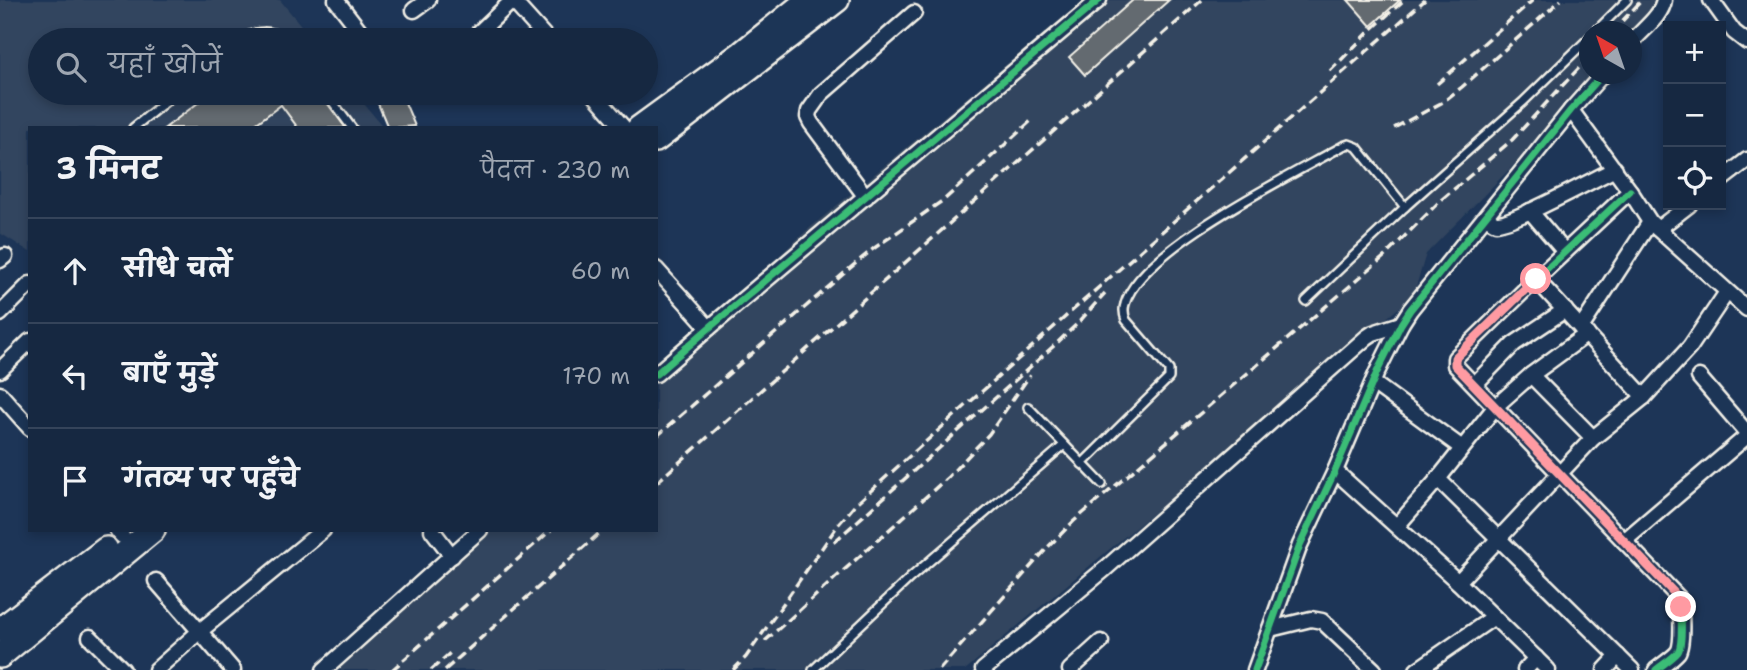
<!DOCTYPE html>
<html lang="hi">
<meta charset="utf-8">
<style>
body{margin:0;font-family:"Shantell Sans","Playpen Sans Deva",sans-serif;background:#23344c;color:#f1f3f6}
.controls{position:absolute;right:21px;top:21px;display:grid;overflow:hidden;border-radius:0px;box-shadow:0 4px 10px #0003}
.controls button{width:63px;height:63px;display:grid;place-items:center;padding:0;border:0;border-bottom:2px solid #35445a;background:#162841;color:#f1f3f6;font:35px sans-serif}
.compass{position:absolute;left:1579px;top:21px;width:63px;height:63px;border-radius:50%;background:#162841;box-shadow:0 4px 10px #0003;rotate:320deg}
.stop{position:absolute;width:21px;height:21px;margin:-16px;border:5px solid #ff9aa2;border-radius:50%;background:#fff}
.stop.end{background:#ff9aa2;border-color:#fff;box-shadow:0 2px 7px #0008}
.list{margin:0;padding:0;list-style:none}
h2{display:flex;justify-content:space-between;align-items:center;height:91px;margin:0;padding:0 28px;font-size:30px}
h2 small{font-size:23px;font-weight:400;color:#9ea6b1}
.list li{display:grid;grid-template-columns:46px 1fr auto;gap:21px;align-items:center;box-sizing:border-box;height:105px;padding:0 28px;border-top:2px solid #35445a}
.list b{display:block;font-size:26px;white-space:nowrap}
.list em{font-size:23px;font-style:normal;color:#9ea6b1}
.icon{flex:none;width:38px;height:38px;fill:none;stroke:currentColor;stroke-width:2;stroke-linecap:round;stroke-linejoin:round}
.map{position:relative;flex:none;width:1747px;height:670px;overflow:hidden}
.search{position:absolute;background:#162841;box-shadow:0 4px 10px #0003;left:28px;top:28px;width:630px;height:77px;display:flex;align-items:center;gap:18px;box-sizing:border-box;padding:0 24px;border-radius:38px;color:#9ea6b1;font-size:26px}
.panel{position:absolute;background:#162841;box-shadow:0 4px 10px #0003;left:28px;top:126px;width:630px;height:406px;border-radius:0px}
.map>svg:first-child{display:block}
.built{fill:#32455e}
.building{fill:#646a6f;stroke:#f4f1e8;stroke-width:2}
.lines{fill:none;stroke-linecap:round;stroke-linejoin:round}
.lane-casing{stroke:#f4f1e8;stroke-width:12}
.street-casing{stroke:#f4f1e8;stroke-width:19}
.primary-casing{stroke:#f4f1e8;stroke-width:28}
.lane{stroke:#1d3557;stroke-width:7}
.street{stroke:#1d3557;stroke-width:14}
.primary{stroke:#1d3557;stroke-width:23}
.rail{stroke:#f4f1e8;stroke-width:3.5;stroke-dasharray:10 5;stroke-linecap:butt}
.cycleway-casing{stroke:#1d3557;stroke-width:11}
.cycleway{stroke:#3abd76;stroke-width:7}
.route{stroke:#ff9aa2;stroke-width:9}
</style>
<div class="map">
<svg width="1747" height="670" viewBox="0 0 1747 670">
<rect width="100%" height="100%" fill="#1d3557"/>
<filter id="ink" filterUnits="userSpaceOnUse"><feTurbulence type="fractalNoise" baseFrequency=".0143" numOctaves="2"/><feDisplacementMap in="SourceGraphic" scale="14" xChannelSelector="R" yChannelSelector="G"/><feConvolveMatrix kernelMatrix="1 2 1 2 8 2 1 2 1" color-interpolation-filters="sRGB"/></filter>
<g filter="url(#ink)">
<!-- built -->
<g class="built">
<polygon points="0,0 280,0 313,40 40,40 40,93 355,93 384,128 30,128 30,252 0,233"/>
<polygon points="1084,0 1665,0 1632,32 1590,32 1590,74 1593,74 1545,133 1426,254 1413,296 965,670 331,670 486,530 656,530 656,371 806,231"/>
</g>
<!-- building -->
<g class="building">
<polygon points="1133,0 1169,0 1085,75 1069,57"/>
<polygon points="1348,0 1400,0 1371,26"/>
<polygon points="211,93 320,93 346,128 298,128 281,105 250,128 165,128"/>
<polygon points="376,93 401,93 415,126 388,128 374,94"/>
</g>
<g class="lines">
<defs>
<g id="lane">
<polyline points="1595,32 1627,0"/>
<path d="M 241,40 C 255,30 272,29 286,40"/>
<polyline points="326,93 352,128"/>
<polyline points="133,128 176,93"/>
<polyline points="1306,301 1405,207 1523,102 1590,37"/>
<polyline points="1028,407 1102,484"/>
<path d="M 1082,464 L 1169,378 L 1169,370 L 1126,320 C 1124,315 1123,310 1125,304 C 1140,249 1292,175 1343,146 L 1349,144 L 1357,147 L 1405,207"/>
<polyline points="813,670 910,578 1064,445"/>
</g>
<g id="street">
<polyline points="336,0 367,40"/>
<polyline points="512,0 548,40"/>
<polyline points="1711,0 1734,32 1747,42"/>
<polyline points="414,10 428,0"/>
<polyline points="471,40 512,1"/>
<path d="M 1632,42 C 1642,30 1662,16 1664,0"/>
<polyline points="593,93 624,128"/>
<polyline points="1571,110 1630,191 1650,222 1747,309"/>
<polyline points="1721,180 1747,160"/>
<path d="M 1630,191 L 1536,279 L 1455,358 L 1455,365 L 1678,597 C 1682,605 1683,644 1678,652 C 1672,659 1663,664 1656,670"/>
<polyline points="866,197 811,123 808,117 809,111 821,94 914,13"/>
<polyline points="1530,211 1565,252"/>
<path d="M 1487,217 C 1488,218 1494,223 1496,223 C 1509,225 1597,178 1615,169"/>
<polyline points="1658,229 1689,205"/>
<polyline points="0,260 5,256"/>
<polyline points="656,269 709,328"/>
<polyline points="1536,279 1644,397"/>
<polyline points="0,314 30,284"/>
<polyline points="1581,328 1650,222"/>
<polyline points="0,370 30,341"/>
<polyline points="656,374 709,328 1099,0"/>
<polyline points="1531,375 1593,438"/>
<polyline points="1699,377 1747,433"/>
<polyline points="1373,383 1462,448"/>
<polyline points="1475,384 1514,344 1565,310"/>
<polyline points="0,394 30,428"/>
<polyline points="1335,471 1458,582 1548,670"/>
<polyline points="1438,479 1632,670"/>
<polyline points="1397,526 1438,479 1496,406 1531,375 1587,334"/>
<polyline points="117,530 122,536"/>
<polyline points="432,530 452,556"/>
<polyline points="1624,541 1747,436"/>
<polyline points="156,581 233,670"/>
<polyline points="1458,582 1593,438 1644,397 1690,347 1727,292"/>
<polyline points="1270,629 1311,619 1322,621 1374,670"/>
<polyline points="90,637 123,670"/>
<polyline points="156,670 200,631 323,530"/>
<polyline points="324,670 480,530"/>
<polyline points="983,670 1105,569 1367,337 1373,333 1401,324"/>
<polyline points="1070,670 1101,642"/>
<polyline points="1255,670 1300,545 1335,471 1377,372 1401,324 1410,310 1571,110 1603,74"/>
<polyline points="1417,670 1494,617"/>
<polyline points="1525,670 1536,658"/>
<polyline points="1605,670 1618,656"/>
</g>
<g id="primary">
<polyline points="639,128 742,53 808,0"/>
<polyline points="656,140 837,0"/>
<polyline points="0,630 106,549"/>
<polyline points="0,656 153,530"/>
</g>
</defs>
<!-- lane casing -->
<use href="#lane" class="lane-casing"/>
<!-- street casing -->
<use href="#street" class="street-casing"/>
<!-- primary casing -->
<use href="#primary" class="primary-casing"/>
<!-- lane -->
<use href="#lane" class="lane"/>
<!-- street -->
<use href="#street" class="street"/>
<!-- primary -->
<use href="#primary" class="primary"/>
<!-- rail -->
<g class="rail">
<polyline points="1612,32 1642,0"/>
<polyline points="1330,71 1372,29 1404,0"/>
<polyline points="1437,84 1533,0"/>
<polyline points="1394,128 1443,102 1462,87 1561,0"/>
<polyline points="656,437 849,269 873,249 945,199 1032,120"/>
<polyline points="656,483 1202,0"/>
<polyline points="834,542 1057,343 1079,322 1105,293"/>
<polyline points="765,641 948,477 989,434 1030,375"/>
<polyline points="392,670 551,530"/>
<polyline points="431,670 450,653"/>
<polyline points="445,670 603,530"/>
<polyline points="733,670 746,657 838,525 856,504 1073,310 1425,0"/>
<polyline points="939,670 1049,546 1074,521 1385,256 1440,201 1512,140 1590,56"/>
</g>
<defs>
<g id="cycleway">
<path d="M 1630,191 L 1536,279 L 1455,358 L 1455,365 L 1678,597 C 1682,605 1683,644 1678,652 C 1672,659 1663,664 1656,670"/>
<polyline points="656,374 709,328 1099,0"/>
<polyline points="1255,670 1300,545 1335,471 1377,372 1401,324 1410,310 1571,110 1603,74"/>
</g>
</defs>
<!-- cycleway casing -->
<use href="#cycleway" class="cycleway-casing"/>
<!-- cycleway -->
<use href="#cycleway" class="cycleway"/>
</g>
</g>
<g class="lines" filter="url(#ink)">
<!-- route -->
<polyline class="route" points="1536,279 1455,358 1455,365 1678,597 1681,607"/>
</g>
</svg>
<div class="controls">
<button>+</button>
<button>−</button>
<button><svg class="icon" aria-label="locate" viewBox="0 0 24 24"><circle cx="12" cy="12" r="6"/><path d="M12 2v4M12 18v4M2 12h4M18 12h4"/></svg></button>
</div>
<svg class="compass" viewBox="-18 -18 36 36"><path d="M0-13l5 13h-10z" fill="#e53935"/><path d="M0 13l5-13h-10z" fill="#9ea6b1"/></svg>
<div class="stop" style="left:1536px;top:279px"></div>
<div class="stop end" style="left:1681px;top:607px"></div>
<div class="search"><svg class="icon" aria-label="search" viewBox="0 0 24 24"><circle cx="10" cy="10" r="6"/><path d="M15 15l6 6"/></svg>यहाँ खोजें</div>
<section class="panel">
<h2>3 मिनट<small>पैदल · 230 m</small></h2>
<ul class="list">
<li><svg class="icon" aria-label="ahead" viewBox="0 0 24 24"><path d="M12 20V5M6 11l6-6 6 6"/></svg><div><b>सीधे चलें</b></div><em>60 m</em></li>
<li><svg class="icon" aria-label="left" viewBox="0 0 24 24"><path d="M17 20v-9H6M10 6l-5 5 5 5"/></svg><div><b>बाएँ मुड़ें</b></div><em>170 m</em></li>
<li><svg class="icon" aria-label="arrive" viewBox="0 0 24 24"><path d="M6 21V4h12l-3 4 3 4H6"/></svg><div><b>गंतव्य पर पहुँचे</b></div></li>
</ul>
</section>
</div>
